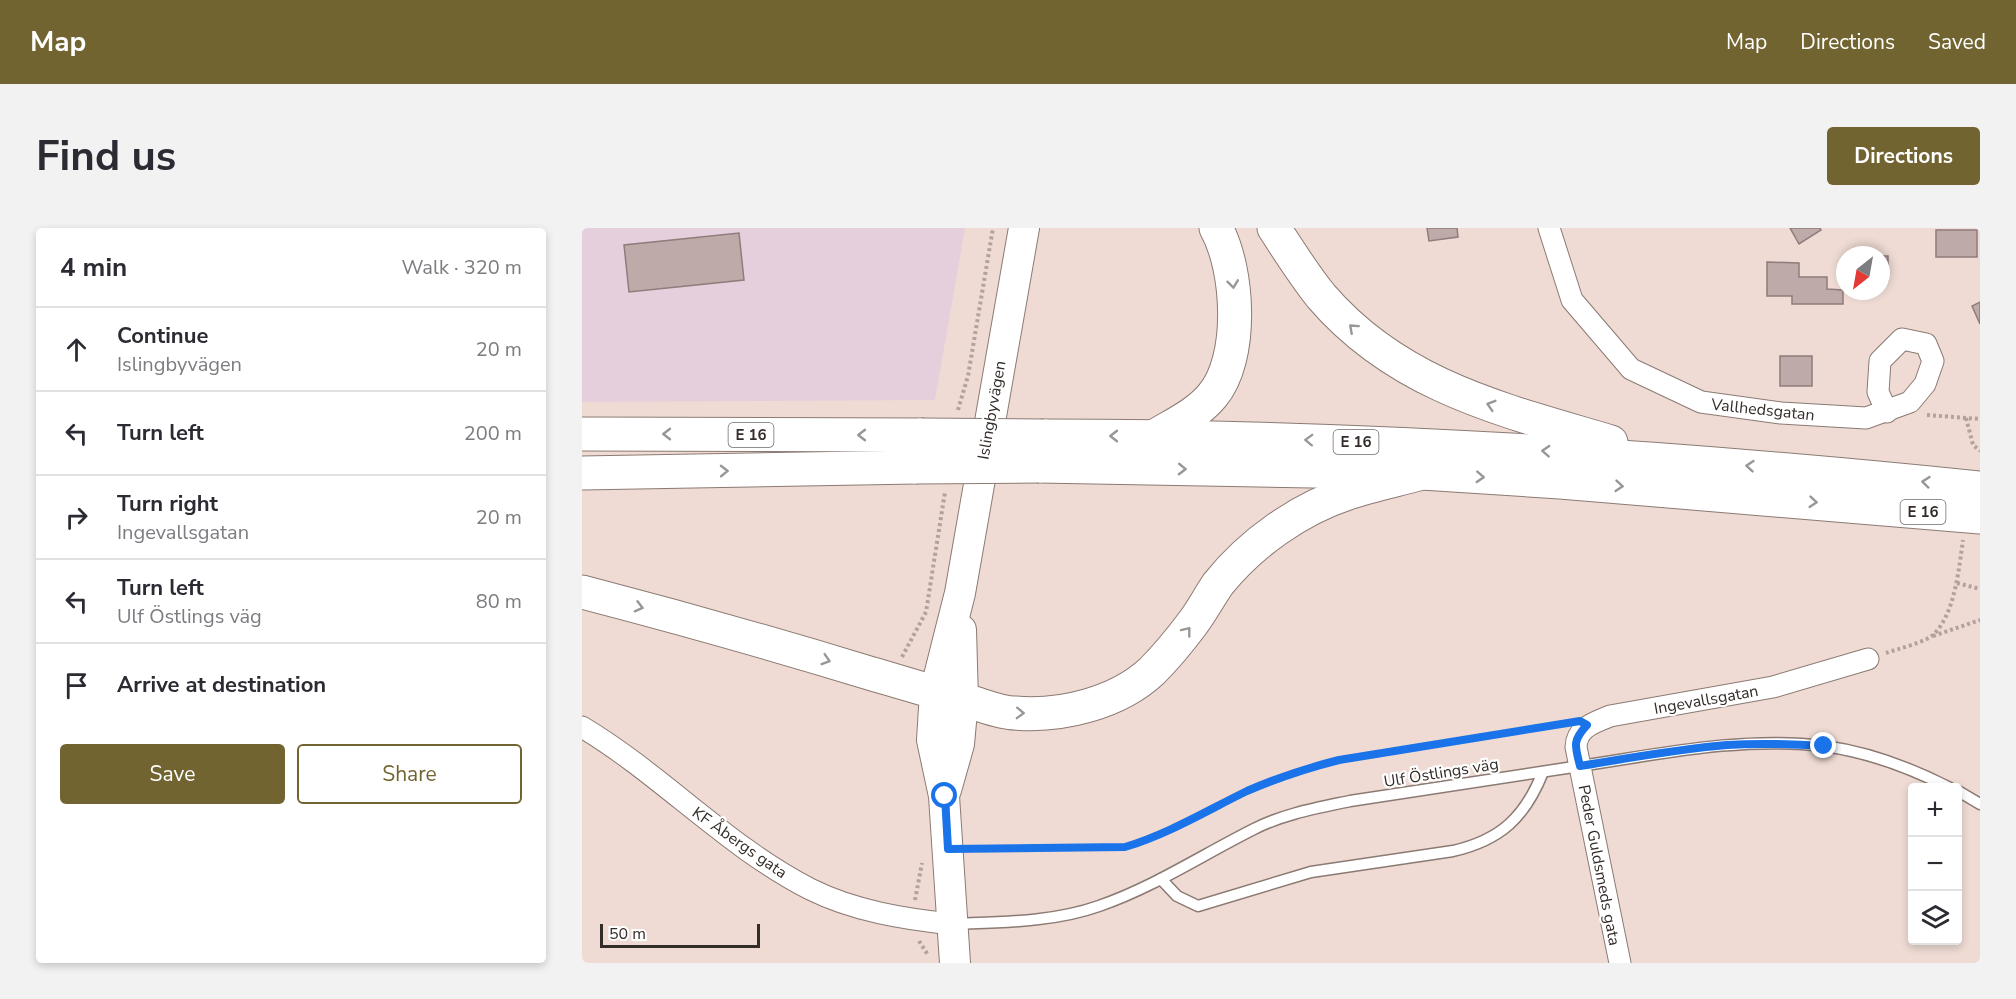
<!DOCTYPE html>
<meta charset="utf-8">
<style>
body{margin:0;font-family:"Nunito Sans",sans-serif;background:#f2f2f3;color:#2b2b33}
.controls{position:absolute;right:18px;bottom:18px;display:grid;overflow:hidden;border-radius:6px;box-shadow:0 3px 9px #0003}
.controls button{width:54px;height:54px;display:grid;place-items:center;padding:0;border:0;border-bottom:2px solid #e1e1e2;background:#fff;color:#2b2b33;font:30px sans-serif}
.compass{position:absolute;left:1254px;top:18px;width:54px;height:54px;border-radius:50%;background:#fff;box-shadow:0 3px 9px #0003;rotate:211deg}
.scale{position:absolute;left:18px;bottom:15px;width:160px;box-sizing:border-box;padding-left:6px;border:3px solid #332c29;border-top:0;font-size:16px;line-height:21px;white-space:nowrap;color:#332c29;-webkit-text-stroke:4px #fff;paint-order:stroke}
.stop{position:absolute;width:18px;height:18px;margin:-14px;border:4px solid #1a73e8;border-radius:50%;background:#fff}
.stop.end{background:#1a73e8;border-color:#fff;box-shadow:0 2px 6px #0008}
.list{margin:0;padding:0;list-style:none}
h2{display:flex;justify-content:space-between;align-items:center;height:78px;margin:0;padding:0 24px;font-size:26px}
h2 small{font-size:20px;font-weight:400;color:#7c7c81}
.list li{display:grid;grid-template-columns:39px 1fr auto;gap:18px;align-items:center;box-sizing:border-box;height:84px;padding:0 24px;border-top:2px solid #e1e1e2}
.list b{display:block;font-size:22px;white-space:nowrap}
.list p{margin:0;font-size:20px;white-space:nowrap;color:#7c7c81}
.list em{font-size:20px;font-style:normal;color:#7c7c81}
.actions{display:flex;gap:12px;padding:18px 24px}
.actions a{flex:1;padding:14px 0;border:2px solid #726431;border-radius:6px;text-align:center;font-size:21px;color:#726431}
.actions .main{background:#726431;color:#fff}
.icon{flex:none;width:33px;height:33px;fill:none;stroke:currentColor;stroke-width:2;stroke-linecap:round;stroke-linejoin:round}
.map{position:relative;flex:none;width:1398px;height:735px;overflow:hidden;border-radius:6px}
header{display:flex;align-items:center;gap:36px;box-sizing:border-box;height:84px;padding:0 30px;background:#726431;color:#fff}
header strong{font-size:28px}
nav{display:flex;gap:33px;margin-inline-start:auto;font-size:21px}
.intro{display:flex;align-items:center;justify-content:space-between;box-sizing:border-box;height:144px;padding:0 36px}
h1{margin:0;font-size:42px}
.button{padding:15px 27px;border-radius:6px;background:#726431;color:#fff;font-size:21px;font-weight:700}
main{display:flex;gap:36px;padding:0 36px}
aside{flex:1;background:#fff;border-radius:6px;box-shadow:0 3px 9px #0003}
.map>svg:first-child{display:block}
.industrial{fill:#e5cfdc}
.building{fill:#beaaa8;stroke:#8f7c7b;stroke-width:1.5}
.lines{fill:none;stroke-linecap:round;stroke-linejoin:round}
.lane-casing{stroke:#8b7a73;stroke-width:13}
.street-casing{stroke:#8b7a73;stroke-width:23}
.secondary-casing{stroke:#8b7a73;stroke-width:32}
.highway-casing{stroke:#8b7a73;stroke-width:35}
.path{stroke:#b2a29c;stroke-width:4;stroke-dasharray:3 3;stroke-linecap:butt}
.lane{stroke:#fff;stroke-width:10}
.street{stroke:#fff;stroke-width:21}
.secondary{stroke:#fff;stroke-width:30}
.highway{stroke:#fff;stroke-width:33}
.highway-bridge-casing{stroke:#8b7a73;stroke-width:35;stroke-linecap:butt}
.highway-bridge{stroke:#fff;stroke-width:33}
.oneway{stroke:#999694}
.route{stroke:#1a73e8;stroke-width:8}
.labels{text-anchor:middle;stroke-width:4.5;stroke-linejoin:round;paint-order:stroke}
.shield{fill:#fff;stroke:#706b69;stroke-width:1.5}
.shield-label{font-size:15px;font-weight:bold;fill:#332c29}
.street-label{font-size:16px;fill:#332c29;stroke:#fff}
</style>
<header>
<strong>Map</strong>
<nav><a>Map</a><a>Directions</a><a>Saved</a></nav>
</header>
<div class="intro"><h1>Find us</h1><a class="button">Directions</a></div>
<main>
<aside>
<h2>4 min<small>Walk · 320 m</small></h2>
<ul class="list">
<li><svg class="icon" aria-label="ahead" viewBox="0 0 24 24"><path d="M12 20V5M6 11l6-6 6 6"/></svg><div><b>Continue</b><p>Islingbyvägen</p></div><em>20 m</em></li>
<li><svg class="icon" aria-label="left" viewBox="0 0 24 24"><path d="M17 20v-9H6M10 6l-5 5 5 5"/></svg><div><b>Turn left</b></div><em>200 m</em></li>
<li><svg class="icon" aria-label="right" viewBox="0 0 24 24"><path d="M7 20v-9h11M14 6l5 5-5 5"/></svg><div><b>Turn right</b><p>Ingevallsgatan</p></div><em>20 m</em></li>
<li><svg class="icon" aria-label="left" viewBox="0 0 24 24"><path d="M17 20v-9H6M10 6l-5 5 5 5"/></svg><div><b>Turn left</b><p>Ulf Östlings väg</p></div><em>80 m</em></li>
<li><svg class="icon" aria-label="arrive" viewBox="0 0 24 24"><path d="M6 21V4h12l-3 4 3 4H6"/></svg><div><b>Arrive at destination</b></div></li>
</ul>
<div class="actions"><a class="main">Save</a><a>Share</a></div>
</aside>
<div class="map">
<svg width="1398" height="735" viewBox="0 0 1398 735">
<rect width="100%" height="100%" fill="#efdbd4"/>
<!-- industrial -->
<polygon class="industrial" points="0,0 383,0 353,172 0,174"/>
<!-- building -->
<g class="building">
<polygon points="845,0 875,0 876,9 847,13"/>
<polygon points="1208,0 1238,0 1239,2 1217,16"/>
<rect x="1354" y="2" width="41" height="27"/>
<polygon points="157,5 162,52 47,64 42,17"/>
<polygon points="1299,28 1306,28 1306,53 1299,54"/>
<polygon points="1185,34 1217,35 1217,49 1245,49 1245,61 1261,62 1261,76 1210,76 1210,68 1185,68"/>
<polygon points="1398,74 1398,96 1390,78"/>
<rect x="1198" y="128" width="32" height="30"/>
</g>
<g class="lines">
<defs>
<g id="lane">
<polyline points="1376,563 1398,576"/>
<path d="M 579,651 L 595,668 L 616,678 L 729,644 L 871,623 C 919,612 943,589 961,544"/>
<path d="M 373,696 C 421,694 472,694 517,678 C 572,659 620,627 672,601 C 701,586 735,580 768,573 C 844,562 921,550 998,538 C 1078,526 1160,508 1242,518 C 1286,524 1329,540 1368,560"/>
</g>
<g id="street">
<polyline points="967,0 990,72 1049,141 1119,174 1199,185 1284,190 1328,174 1343,156 1351,133 1344,116 1320,111 1298,133 1296,164 1305,184"/>
<path d="M 0,499 C 80,547 144,618 228,661 C 272,683 322,691 370,696"/>
<path d="M 1038,735 L 994,519 C 995,499 1012,495 1028,488 L 1191,459 L 1286,431"/>
</g>
<g id="secondary">
<polyline points="364,562 377,516 381,472 379,402"/>
<polyline points="373,735 362,568 350,512 353,464 378,365 442,0"/>
</g>
<g id="highway">
<path d="M 692,0 C 707,23 722,47 739,68 C 816,158 921,182 1029,214"/>
<polyline points="0,206 339,207"/>
<path d="M 462,208 C 775,208 1087,228 1398,260"/>
<path d="M 573,208 C 593,196 615,186 630,168 C 662,131 657,41 634,0"/>
<polyline points="457,238 840,245 978,254 1398,289"/>
<polyline points="0,245 334,239"/>
<path d="M 0,364 C 96,389 192,416 287,445 C 322,455 357,466 392,475 C 405,479 420,485 433,485 C 479,489 536,475 570,443 C 585,428 598,412 610,396 C 620,383 627,369 636,356 C 669,315 717,281 766,265 C 790,257 815,252 840,245"/>
</g>
</defs>
<!-- lane casing -->
<use href="#lane" class="lane-casing"/>
<!-- street casing -->
<use href="#street" class="street-casing"/>
<!-- secondary casing -->
<use href="#secondary" class="secondary-casing"/>
<!-- highway casing -->
<use href="#highway" class="highway-casing"/>
<!-- path -->
<g class="path">
<polyline points="376,182 386,148 411,0"/>
<polyline points="1345,187 1398,191"/>
<polyline points="1384,190 1391,217 1398,223"/>
<polyline points="1375,355 1398,361"/>
<polyline points="1351,408 1398,392"/>
<path d="M 1304,425 C 1315,421 1345,414 1352,406 C 1373,385 1377,340 1381,312"/>
<polyline points="320,429 344,384 363,264"/>
<polyline points="388,620 543,619 567,612 588,602 687,553 726,540 757,532 981,496"/>
<polyline points="333,672 340,635"/>
<polyline points="337,713 346,727"/>
</g>
<!-- lane -->
<use href="#lane" class="lane"/>
<!-- street -->
<use href="#street" class="street"/>
<!-- secondary -->
<use href="#secondary" class="secondary"/>
<!-- highway -->
<use href="#highway" class="highway"/>
<defs>
<g id="highway-bridge">
<polyline points="339,207 462,208"/>
<polyline points="334,239 457,238"/>
</g>
</defs>
<!-- highway-bridge casing -->
<use href="#highway-bridge" class="highway-bridge-casing"/>
<!-- highway-bridge -->
<use href="#highway-bridge" class="highway-bridge"/>
</g>
<!-- one-way arrows -->
<defs><path id="oneway-chevron" d="M-2-3.5L2.5 0L-2 3.5" fill="none" stroke-width="1.6" stroke-linecap="round" stroke-linejoin="round" transform="scale(1.5)"/></defs>
<g class="oneway">
<use href="#oneway-chevron" transform="translate(651 56) rotate(83)"/>
<use href="#oneway-chevron" transform="translate(771 100) rotate(-138)"/>
<use href="#oneway-chevron" transform="translate(909 177) rotate(-163)"/>
<use href="#oneway-chevron" transform="translate(85 206) rotate(-180)"/>
<use href="#oneway-chevron" transform="translate(280 207) rotate(-180)"/>
<use href="#oneway-chevron" transform="translate(532 208) rotate(-180)"/>
<use href="#oneway-chevron" transform="translate(727 212) rotate(-178)"/>
<use href="#oneway-chevron" transform="translate(964 223) rotate(-177)"/>
<use href="#oneway-chevron" transform="translate(1168 238) rotate(-175)"/>
<use href="#oneway-chevron" transform="translate(600 241) rotate(1)"/>
<use href="#oneway-chevron" transform="translate(142 243) rotate(-1)"/>
<use href="#oneway-chevron" transform="translate(898 249) rotate(3)"/>
<use href="#oneway-chevron" transform="translate(1344 254) rotate(-174)"/>
<use href="#oneway-chevron" transform="translate(1037 258) rotate(5)"/>
<use href="#oneway-chevron" transform="translate(1231 274) rotate(5)"/>
<use href="#oneway-chevron" transform="translate(57 379) rotate(15)"/>
<use href="#oneway-chevron" transform="translate(605 403) rotate(-52)"/>
<use href="#oneway-chevron" transform="translate(244 432) rotate(17)"/>
<use href="#oneway-chevron" transform="translate(438 485) rotate(2)"/>
</g>
<g class="lines">
<!-- route -->
<path class="route" d="M 363,568 L 366,621 L 543,619 C 586,606 624,583 665,563 C 695,550 725,540 757,532 L 998,493 L 1005,497 C 990,513 993,518 998,538 C 1047,530 1096,521 1145,517 C 1177,515 1210,516 1242,518"/>
</g>
<g class="labels">
<!-- shield labels -->
<g class="shield">
<rect x="146.5" y="195" width="45" height="24" rx="4.5"/>
<rect x="751.5" y="202" width="45" height="24" rx="4.5"/>
<rect x="1318.5" y="272" width="45" height="24" rx="4.5"/>
</g>
<g class="shield-label">
<text x="169" y="212">E 16</text>
<text x="774" y="219">E 16</text>
<text x="1341" y="289">E 16</text>
</g>
<!-- street labels -->
<g class="street-label">
<text transform="translate(1181 181) rotate(6)" y="6">Vallhedsgatan</text>
<text transform="translate(409 182) rotate(-80)" y="6">Islingbyvägen</text>
<text transform="translate(1124 471) rotate(-10)" y="6">Ingevallsgatan</text>
<text transform="translate(859 544) rotate(-9)" y="6">Ulf Östlings väg</text>
<text transform="translate(158 614) rotate(35)" y="6">KF Åbergs gata</text>
<text transform="translate(1018 637) rotate(79)" y="6">Peder Guldsmeds gata</text>
</g>
</g>
</svg>
<div class="controls">
<button>+</button>
<button>−</button>
<button><svg class="icon" aria-label="layers" viewBox="0 0 24 24"><path d="M12 4l9 5-9 5-9-5zM3 14l9 5 9-5"/></svg></button>
</div>
<svg class="compass" viewBox="-18 -18 36 36"><path d="M0-13l5 13h-10z" fill="#e53935"/><path d="M0 13l5-13h-10z" fill="#7c7c81"/></svg>
<div class="scale">50 m</div>
<div class="stop" style="left:363px;top:568px"></div>
<div class="stop end" style="left:1242px;top:518px"></div>
</div>
</main>
